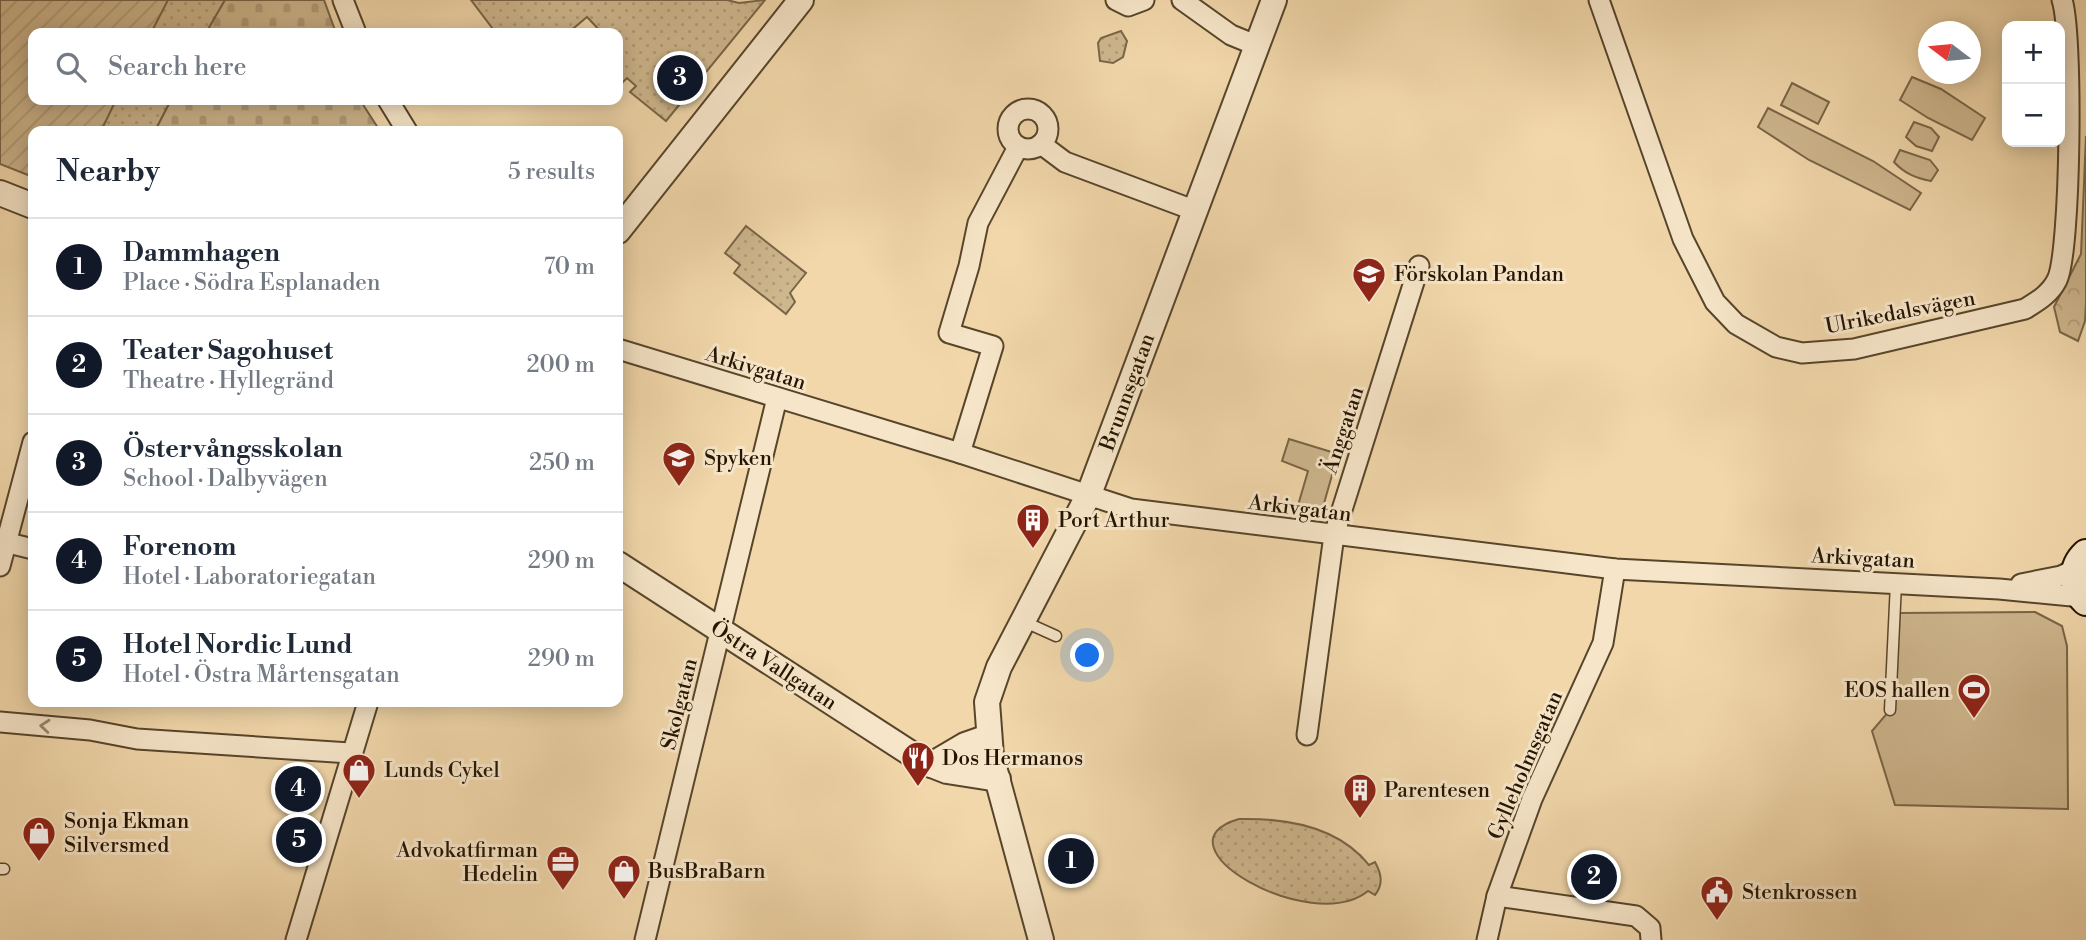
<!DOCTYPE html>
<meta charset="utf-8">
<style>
body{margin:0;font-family:"Libre Bodoni",serif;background:#f6f6f7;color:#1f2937}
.controls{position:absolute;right:21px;top:21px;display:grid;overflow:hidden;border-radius:14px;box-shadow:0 4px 18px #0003}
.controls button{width:63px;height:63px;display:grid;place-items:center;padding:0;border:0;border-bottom:2px solid #e0e1e3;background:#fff;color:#1f2937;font:35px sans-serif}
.compass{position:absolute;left:1918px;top:21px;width:63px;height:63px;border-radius:50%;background:#fff;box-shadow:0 4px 18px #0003;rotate:286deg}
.you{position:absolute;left:1088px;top:656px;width:24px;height:24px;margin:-18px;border:5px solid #fff;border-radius:50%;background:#1a73e8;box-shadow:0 0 0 10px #1a73e833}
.badge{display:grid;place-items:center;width:46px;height:46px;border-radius:50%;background:#111827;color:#fff;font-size:23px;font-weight:700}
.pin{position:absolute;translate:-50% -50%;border:4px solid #fff;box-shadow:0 2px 7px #0006}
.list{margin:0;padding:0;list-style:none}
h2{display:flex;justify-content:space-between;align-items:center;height:91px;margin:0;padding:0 28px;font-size:30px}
h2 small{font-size:23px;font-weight:400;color:#747a83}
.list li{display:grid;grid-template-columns:46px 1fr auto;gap:21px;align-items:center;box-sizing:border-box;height:98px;padding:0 28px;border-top:2px solid #e0e1e3}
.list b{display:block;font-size:26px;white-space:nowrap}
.list p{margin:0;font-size:23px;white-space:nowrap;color:#747a83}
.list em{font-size:23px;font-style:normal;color:#747a83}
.icon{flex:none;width:38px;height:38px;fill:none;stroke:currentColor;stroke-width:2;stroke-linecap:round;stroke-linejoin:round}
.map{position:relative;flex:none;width:2086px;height:940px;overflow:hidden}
.search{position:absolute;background:#fff;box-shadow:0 4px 18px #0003;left:28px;top:28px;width:595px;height:77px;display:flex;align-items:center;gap:18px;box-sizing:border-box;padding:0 24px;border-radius:14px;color:#747a83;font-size:26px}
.panel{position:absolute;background:#fff;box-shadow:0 4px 18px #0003;left:28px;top:126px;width:595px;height:581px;border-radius:14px}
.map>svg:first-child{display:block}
.grass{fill:url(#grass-dots);stroke:#796547;stroke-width:2}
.forest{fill:url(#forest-crowns);stroke:#796547;stroke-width:2}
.cemetery{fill:url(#cemetery-stones);stroke:#796547;stroke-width:2}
.park{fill:#ceb68d;stroke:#796547;stroke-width:2}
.garden{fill:url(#garden-furrows);stroke:#796547;stroke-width:2}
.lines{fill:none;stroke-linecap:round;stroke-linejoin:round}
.service-casing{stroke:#57452b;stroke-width:13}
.minor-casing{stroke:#57452b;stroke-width:23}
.tertiary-casing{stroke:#57452b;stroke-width:28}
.secondary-casing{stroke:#241401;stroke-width:32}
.service{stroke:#f6e5c8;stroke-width:10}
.minor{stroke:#f6e5c8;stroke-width:19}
.tertiary{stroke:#f6e5c8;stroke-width:24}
.secondary{stroke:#f6e5c8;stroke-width:28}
.oneway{stroke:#98876e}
.labels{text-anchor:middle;stroke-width:6;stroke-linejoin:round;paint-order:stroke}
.poi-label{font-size:21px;fill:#241401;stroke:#f6e5c8;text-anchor:start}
.street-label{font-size:21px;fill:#241401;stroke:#f6e5c8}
</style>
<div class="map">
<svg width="2086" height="940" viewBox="0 0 2086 940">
<defs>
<pattern id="grass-dots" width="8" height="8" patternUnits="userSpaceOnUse" patternTransform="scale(1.75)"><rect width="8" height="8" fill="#ceb68d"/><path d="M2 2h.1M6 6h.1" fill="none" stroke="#b19c78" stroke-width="1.8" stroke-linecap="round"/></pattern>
<pattern id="forest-crowns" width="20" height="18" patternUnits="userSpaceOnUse" patternTransform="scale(1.75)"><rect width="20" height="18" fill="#ceb68d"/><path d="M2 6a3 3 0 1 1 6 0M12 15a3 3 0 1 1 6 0" fill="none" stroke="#b19c78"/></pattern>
<pattern id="cemetery-stones" width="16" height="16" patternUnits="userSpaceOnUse" patternTransform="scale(1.75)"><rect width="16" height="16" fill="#ceb68d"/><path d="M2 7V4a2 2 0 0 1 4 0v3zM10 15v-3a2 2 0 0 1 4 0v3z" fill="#b19c78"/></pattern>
<pattern id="garden-furrows" width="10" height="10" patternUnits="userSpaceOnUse" patternTransform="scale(1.75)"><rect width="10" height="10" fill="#ceb68d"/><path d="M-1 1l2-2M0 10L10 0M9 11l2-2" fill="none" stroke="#b19c78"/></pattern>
</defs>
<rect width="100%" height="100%" fill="#f1d7aa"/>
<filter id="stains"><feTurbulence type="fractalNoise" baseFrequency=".00286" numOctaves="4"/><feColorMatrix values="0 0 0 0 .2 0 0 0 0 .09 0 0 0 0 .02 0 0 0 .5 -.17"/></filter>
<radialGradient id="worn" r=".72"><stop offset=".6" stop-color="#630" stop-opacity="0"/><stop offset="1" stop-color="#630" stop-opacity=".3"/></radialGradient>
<!-- grass -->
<g class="grass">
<polygon points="131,0 225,0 206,33 120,33"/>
<polygon points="471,0 727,0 739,3 765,0 666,121 630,92 636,86 627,78 621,84 618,82 618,33 602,33 587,17 568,33 496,33"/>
<polygon points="1121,31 1127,41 1123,57 1113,63 1100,61 1098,43 1101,38"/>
<polygon points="90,100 171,100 155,131 65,131"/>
<polygon points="746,226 806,273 790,293 795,302 786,314 734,273 740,265 725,253"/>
<path d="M 1239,819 C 1285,818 1338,826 1369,865 L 1375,862 C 1381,873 1384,884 1375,895 L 1368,891 C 1311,937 1150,844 1239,819 Z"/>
</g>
<!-- forest -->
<polygon class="forest" points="2086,136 2086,302 2085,321 2078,341 2060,332 2054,307 2081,254"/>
<!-- cemetery -->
<g class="cemetery">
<polygon points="225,0 324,0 336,33 206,33"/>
<polygon points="171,100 360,100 380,131 155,131"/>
</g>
<!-- park -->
<g class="park">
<polygon points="1912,77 1941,89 1985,118 1972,140 1928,118 1900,100"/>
<polygon points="1792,83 1829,102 1818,124 1781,105"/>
<polygon points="1768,108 1873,161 1921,193 1910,210 1809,160 1758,127"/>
<polygon points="1914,122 1931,128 1939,137 1932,151 1916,146 1906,137"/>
<path d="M 1900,150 L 1930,160 L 1938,170 L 1931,181 C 1916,178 1905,174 1894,162 Z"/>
<polygon points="1289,439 1338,454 1321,514 1302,512 1299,502 1308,471 1282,461"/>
<polygon points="2035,612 2062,626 2067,646 2068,809 1895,805 1872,731 1890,710 1890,620 1899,613"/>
</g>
<!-- garden -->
<polygon class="garden" points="0,0 168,0 151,33 33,33 33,100 116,100 101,131 33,131 33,177 0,164"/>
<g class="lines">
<defs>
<g id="service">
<polyline points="1025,622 1056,636"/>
<polyline points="1890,710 1896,583"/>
<polyline points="0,869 4,869"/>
</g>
<g id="minor">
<polyline points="343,0 356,33"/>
<polyline points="1116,0 1128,6 1144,0"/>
<polyline points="1182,0 1231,35 1258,46"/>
<path d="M 1599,0 L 1683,239 L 1715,302 L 1736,324 L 1776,347 L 1802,353 L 1854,349 L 2025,309 C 2038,301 2050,294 2057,280 C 2071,252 2073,32 2062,0"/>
<polyline points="388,100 407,131"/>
<circle cx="1028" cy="129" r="20"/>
<polyline points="1041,144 1065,162 1196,211"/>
<polyline points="618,349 960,453 1131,509 1615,569 1999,589 2082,597"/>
<polyline points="960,453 993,346 949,333 969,266 978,223 1018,147"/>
<polyline points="0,541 33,549"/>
<polyline points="0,566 33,442"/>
<polyline points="2021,584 2061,576 2076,569"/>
<polyline points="0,722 90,730 137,739 350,753"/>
<polyline points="1307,735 1334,535 1419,266"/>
<polyline points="1497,896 1636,916 1650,928 1651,940"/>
<polyline points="296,940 368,702"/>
<polyline points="645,940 777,398"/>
<polyline points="1487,940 1497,896 1532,799 1603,643 1615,569"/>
</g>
<g id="tertiary">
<polyline points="0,193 33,206"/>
<polyline points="618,231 801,0"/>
<polyline points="618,564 924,762 947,771 998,779"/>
<polyline points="931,765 965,745 988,737"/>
<polyline points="1041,940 991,756 987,702 999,667 1089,494 1274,0"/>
</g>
<path id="secondary" d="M 2086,554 C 2072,567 2072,587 2086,601"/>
</defs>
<!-- service casing -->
<use href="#service" class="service-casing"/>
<!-- minor casing -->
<use href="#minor" class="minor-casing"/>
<!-- tertiary casing -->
<use href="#tertiary" class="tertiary-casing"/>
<!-- secondary casing -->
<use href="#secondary" class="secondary-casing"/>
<!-- service -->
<use href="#service" class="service"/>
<!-- minor -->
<use href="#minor" class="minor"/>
<!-- tertiary -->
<use href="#tertiary" class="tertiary"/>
<!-- secondary -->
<use href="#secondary" class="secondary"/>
</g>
<!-- one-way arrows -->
<defs><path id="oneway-chevron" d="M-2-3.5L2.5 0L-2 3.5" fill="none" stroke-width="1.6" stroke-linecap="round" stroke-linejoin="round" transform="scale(1.75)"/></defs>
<use class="oneway" href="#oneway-chevron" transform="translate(45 726) rotate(-175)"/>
<!-- icons -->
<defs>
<symbol id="school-pin" viewBox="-11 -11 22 30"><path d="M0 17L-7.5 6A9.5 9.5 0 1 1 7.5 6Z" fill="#8f2418" stroke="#f6e5c8"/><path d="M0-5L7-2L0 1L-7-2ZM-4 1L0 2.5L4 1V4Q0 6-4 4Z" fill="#fff"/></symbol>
<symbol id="building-pin" viewBox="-11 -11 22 30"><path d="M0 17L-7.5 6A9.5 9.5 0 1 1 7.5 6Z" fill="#8f2418" stroke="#f6e5c8"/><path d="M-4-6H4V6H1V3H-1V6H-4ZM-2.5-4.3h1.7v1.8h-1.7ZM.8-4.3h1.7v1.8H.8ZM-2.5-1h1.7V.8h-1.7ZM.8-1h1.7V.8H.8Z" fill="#fff"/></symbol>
<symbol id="stadium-pin" viewBox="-11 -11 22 30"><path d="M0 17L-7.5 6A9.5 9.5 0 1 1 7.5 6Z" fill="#8f2418" stroke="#f6e5c8"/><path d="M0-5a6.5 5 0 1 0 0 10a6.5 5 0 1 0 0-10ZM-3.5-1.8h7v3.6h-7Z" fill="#fff"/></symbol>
<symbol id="restaurant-pin" viewBox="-11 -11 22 30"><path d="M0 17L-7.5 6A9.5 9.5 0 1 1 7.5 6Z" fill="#8f2418" stroke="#f6e5c8"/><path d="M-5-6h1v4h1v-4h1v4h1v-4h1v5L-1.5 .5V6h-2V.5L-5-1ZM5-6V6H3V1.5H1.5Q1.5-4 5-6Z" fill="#fff"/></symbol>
<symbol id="shop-pin" viewBox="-11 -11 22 30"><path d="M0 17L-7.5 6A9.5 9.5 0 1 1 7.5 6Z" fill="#8f2418" stroke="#f6e5c8"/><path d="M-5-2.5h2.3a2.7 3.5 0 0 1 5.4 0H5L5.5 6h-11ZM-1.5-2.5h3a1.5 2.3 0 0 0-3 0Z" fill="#fff"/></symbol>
<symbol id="office-pin" viewBox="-11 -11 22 30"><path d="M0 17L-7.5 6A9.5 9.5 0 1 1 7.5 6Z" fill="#8f2418" stroke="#f6e5c8"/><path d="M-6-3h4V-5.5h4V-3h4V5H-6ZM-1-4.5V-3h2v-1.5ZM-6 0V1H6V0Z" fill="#fff"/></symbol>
<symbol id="civic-pin" viewBox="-11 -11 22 30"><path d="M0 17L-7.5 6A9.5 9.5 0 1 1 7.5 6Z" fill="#8f2418" stroke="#f6e5c8"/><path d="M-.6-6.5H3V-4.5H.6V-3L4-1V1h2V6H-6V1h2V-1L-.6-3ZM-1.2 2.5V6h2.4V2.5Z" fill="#fff"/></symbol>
</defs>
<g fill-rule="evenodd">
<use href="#school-pin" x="1350" y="255" width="38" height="52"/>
<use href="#school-pin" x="660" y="439" width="38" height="52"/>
<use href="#building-pin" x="1014" y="501" width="38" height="52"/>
<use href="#stadium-pin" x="1955" y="671" width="38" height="52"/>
<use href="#restaurant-pin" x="899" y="739" width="38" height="52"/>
<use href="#shop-pin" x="340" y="751" width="38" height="52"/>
<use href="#building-pin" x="1341" y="771" width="38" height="52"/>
<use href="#shop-pin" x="20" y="814" width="38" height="52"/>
<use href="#office-pin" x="544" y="843" width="38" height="52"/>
<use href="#shop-pin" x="605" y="852" width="38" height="52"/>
<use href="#civic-pin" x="1698" y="873" width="38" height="52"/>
</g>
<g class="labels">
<!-- poi labels -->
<g class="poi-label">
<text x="1394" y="281">Förskolan Pandan</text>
<text x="704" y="465">Spyken</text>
<text x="1058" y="527">Port Arthur</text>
<text x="1950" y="697" text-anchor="end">EOS hallen</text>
<text x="942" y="765">Dos Hermanos</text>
<text x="384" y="777">Lunds Cykel</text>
<text x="1384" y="797">Parentesen</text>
<text x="64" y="828">Sonja Ekman<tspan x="64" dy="24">Silversmed</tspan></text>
<text x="538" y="857" text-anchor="end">Advokatfirman<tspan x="538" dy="24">Hedelin</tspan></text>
<text x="648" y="878">BusBraBarn</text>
<text x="1742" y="899">Stenkrossen</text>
</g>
<!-- street labels -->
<g class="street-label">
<text transform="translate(1900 312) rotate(-11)" y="7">Ulrikedalsvägen</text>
<text transform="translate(756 368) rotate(17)" y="7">Arkivgatan</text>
<text transform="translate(1127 392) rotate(-70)" y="7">Brunnsgatan</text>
<text transform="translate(1343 430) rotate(-72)" y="7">Änggatan</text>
<text transform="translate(1300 508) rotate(7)" y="7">Arkivgatan</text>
<text transform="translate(1863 558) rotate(3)" y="7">Arkivgatan</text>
<text transform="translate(774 665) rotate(33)" y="7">Östra Vallgatan</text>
<text transform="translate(679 704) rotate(-76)" y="7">Skolgatan</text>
<text transform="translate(1525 765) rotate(-67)" y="7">Gylleholmsgatan</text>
</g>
</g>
<rect width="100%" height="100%" filter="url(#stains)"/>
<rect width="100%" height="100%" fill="url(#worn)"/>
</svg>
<div class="controls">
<button>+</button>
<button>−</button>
</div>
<svg class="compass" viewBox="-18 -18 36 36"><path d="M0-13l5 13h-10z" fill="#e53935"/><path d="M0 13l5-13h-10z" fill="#747a83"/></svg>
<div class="you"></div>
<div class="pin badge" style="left:1071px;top:861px">1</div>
<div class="pin badge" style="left:1594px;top:877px">2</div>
<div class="pin badge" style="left:680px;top:78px">3</div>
<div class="pin badge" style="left:298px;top:789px">4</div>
<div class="pin badge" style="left:299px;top:840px">5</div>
<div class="search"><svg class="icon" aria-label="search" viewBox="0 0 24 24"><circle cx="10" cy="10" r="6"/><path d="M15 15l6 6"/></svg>Search here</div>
<section class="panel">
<h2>Nearby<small>5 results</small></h2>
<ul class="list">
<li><span class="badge">1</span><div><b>Dammhagen</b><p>Place · Södra Esplanaden</p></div><em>70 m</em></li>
<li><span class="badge">2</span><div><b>Teater Sagohuset</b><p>Theatre · Hyllegränd</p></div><em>200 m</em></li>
<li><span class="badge">3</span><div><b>Östervångsskolan</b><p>School · Dalbyvägen</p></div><em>250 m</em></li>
<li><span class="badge">4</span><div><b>Forenom</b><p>Hotel · Laboratoriegatan</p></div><em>290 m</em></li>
<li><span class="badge">5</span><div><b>Hotel Nordic Lund</b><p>Hotel · Östra Mårtensgatan</p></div><em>290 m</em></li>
</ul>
</section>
</div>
